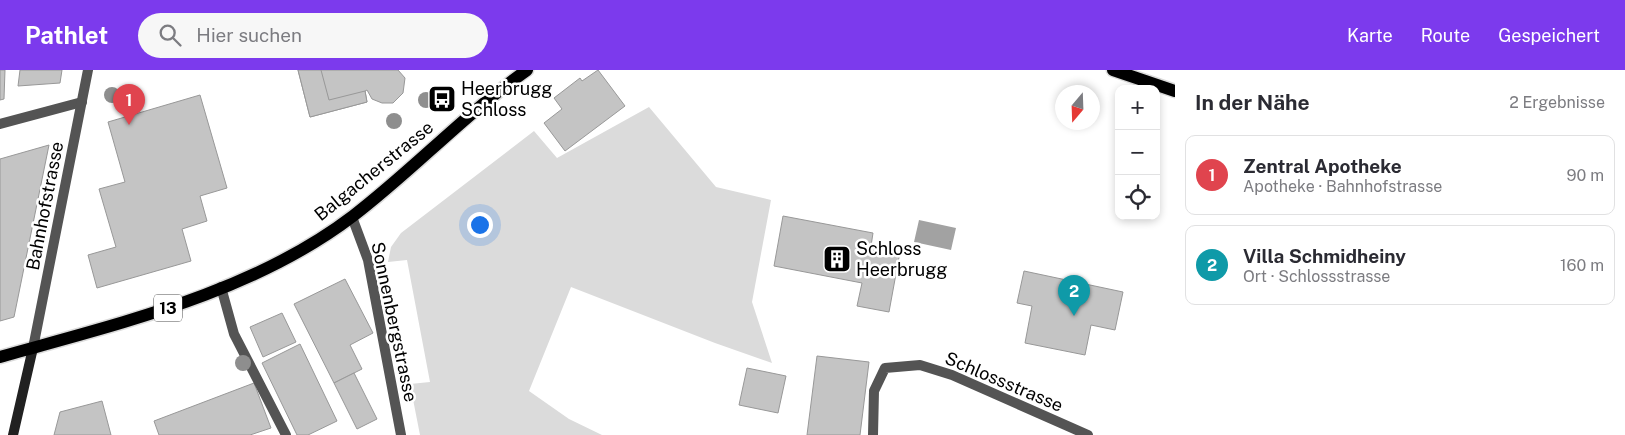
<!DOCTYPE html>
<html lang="de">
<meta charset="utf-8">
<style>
body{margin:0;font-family:"Public Sans",sans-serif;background:#f7f7f7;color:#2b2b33}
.controls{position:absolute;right:15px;top:15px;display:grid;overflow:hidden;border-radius:10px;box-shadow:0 2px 8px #0003}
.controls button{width:45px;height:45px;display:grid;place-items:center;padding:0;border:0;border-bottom:1px solid #e1e1e2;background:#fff;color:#2b2b33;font:25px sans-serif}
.compass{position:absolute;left:1055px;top:15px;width:45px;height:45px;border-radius:50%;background:#fff;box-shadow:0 2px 8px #0003;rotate:199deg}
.you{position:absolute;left:479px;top:154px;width:18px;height:18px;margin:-12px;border:4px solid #fff;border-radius:50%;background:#1a73e8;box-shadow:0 0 0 8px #1a73e833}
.badge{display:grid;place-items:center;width:32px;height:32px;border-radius:50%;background:#7c3aed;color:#fff;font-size:16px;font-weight:700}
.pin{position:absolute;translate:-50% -41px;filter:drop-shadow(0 1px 2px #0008)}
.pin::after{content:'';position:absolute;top:26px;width:18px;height:15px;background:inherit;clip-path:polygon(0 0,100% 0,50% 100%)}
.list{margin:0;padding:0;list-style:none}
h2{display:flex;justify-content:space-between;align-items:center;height:65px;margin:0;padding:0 20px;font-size:21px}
h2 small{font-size:16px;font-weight:400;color:#7c7c81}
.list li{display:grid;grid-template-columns:32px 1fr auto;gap:15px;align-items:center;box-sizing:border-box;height:80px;margin:0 10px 10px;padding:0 10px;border:1px solid #e1e1e2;border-radius:10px}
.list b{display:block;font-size:19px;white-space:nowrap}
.list p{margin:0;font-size:16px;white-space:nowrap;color:#7c7c81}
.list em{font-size:16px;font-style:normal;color:#7c7c81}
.icon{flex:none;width:28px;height:28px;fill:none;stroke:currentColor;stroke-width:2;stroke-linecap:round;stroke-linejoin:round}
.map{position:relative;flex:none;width:1175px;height:365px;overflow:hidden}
header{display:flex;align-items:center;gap:30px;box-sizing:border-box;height:70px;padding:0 25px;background:#7c3aed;color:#fff}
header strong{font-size:24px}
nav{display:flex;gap:28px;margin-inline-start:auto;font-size:18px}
.search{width:350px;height:45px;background:#f7f7f7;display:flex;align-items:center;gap:12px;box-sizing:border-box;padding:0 18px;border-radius:28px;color:#7c7c81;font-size:19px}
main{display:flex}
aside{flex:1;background:#fff}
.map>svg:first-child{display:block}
.green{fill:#dbdbdb}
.water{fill:#a2a2a2}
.building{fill:#c4c4c4;stroke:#989898}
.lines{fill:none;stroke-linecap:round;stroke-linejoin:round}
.primary-casing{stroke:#dbdbdb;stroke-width:15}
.lane{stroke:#545454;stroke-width:10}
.street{stroke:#545454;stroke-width:10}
.secondary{stroke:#212121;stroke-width:10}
.primary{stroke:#000;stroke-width:12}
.tree{fill:#8e8e8e}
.labels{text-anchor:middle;stroke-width:5;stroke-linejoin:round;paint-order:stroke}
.shield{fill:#fff;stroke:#4c4c4c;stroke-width:1}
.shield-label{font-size:16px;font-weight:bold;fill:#000}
.poi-label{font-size:18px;fill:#000;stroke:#fff;text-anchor:start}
.street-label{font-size:18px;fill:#000;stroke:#fff}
</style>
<header>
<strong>Pathlet</strong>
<div class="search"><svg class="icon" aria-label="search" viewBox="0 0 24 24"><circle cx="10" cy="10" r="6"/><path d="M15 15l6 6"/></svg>Hier suchen</div>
<nav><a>Karte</a><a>Route</a><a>Gespeichert</a></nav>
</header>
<main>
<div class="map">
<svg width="1175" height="365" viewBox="0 0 1175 365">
<rect width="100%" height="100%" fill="#fff"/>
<!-- green -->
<polygon class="green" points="649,37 716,117 771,130 752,232 772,293 715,273 571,217 529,321 569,349 602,365 420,365 410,314 430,312 407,190 388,192 391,177 401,163 534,61 557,88"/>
<!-- water -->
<polygon class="water" points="919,150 956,158 951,180 914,172"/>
<!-- building -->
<g class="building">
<polygon points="0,0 5,0 4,29 0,30"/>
<polygon points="20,0 62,0 60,13 18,16"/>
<polygon points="298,0 398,0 405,8 403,23 393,33 382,33 372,29 367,20 365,21 367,32 310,47"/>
<polygon points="298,0 321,0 329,30 365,21 367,32 310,47"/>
<polygon points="598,0 625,36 565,81 544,53 562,39 554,28 580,8 582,11"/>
<polygon points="200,25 227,118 200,126 207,151 182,159 191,191 97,218 88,185 116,177 99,119 125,112 108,52"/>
<polygon points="49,75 14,247 0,251 0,89"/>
<polygon points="783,146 873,163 871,176 900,182 889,242 857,236 862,213 774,196"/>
<polygon points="1024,201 1123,222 1115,260 1091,255 1085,285 1025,273 1032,236 1017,233"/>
<polygon points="345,209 373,263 350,275 362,299 334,313 294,234"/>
<polygon points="282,243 296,272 263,287 250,257"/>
<polygon points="300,274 337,351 308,365 297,365 262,293"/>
<polygon points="817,286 869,292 860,365 807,365"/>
<polygon points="747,298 786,306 778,343 739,335"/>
<polygon points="354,303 377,349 357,359 334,313"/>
<polygon points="254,313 271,358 250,365 159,365 154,351"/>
<polygon points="102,331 111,365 54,365 60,342"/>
</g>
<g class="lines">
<defs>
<g id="primary">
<polyline points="1113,0 1175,21"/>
<path d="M 0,287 C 120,253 252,223 353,146 C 413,100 465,44 527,0"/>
</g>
</defs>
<!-- primary casing -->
<use href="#primary" class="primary-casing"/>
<!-- lane -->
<polyline class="lane" points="221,217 234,264 286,365"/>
<!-- street -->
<g class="street">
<polyline points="0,54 82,32"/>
<polyline points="352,147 368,190 401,365"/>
<polyline points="33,278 88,0"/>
<polyline points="873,365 874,321 885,298 920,295 952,305 1088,365"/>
</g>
<!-- secondary -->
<polyline class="secondary" points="13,365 33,278"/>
<!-- primary -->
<use href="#primary" class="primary"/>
</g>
<!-- trees -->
<g class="tree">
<circle cx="112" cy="25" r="8"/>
<circle cx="426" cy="30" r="8"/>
<circle cx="394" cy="51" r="8"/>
<circle cx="243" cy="293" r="8"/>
</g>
<!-- icons -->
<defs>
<symbol id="bus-square" viewBox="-11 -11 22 22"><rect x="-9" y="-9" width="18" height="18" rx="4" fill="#000" stroke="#fff"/><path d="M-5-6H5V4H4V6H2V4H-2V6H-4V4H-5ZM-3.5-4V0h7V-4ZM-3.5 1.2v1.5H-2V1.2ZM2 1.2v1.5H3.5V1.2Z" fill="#fff"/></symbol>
<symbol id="building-square" viewBox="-11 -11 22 22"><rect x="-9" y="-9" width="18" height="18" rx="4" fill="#000" stroke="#fff"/><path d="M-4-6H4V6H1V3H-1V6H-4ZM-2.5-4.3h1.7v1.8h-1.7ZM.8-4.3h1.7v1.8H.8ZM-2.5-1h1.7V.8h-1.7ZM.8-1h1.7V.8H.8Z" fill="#fff"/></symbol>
</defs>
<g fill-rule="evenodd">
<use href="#bus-square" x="426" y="13" width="32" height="32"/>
<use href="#building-square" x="821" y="173" width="32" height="32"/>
</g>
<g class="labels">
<!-- shield labels -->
<rect class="shield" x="154" y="224.5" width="28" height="27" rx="4"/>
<g class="shield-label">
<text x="168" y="244">13</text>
</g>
<!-- poi labels -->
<g class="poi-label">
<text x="461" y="25">Heerbrugg<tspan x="461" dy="21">Schloss</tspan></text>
<text x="856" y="185">Schloss<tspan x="856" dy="21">Heerbrugg</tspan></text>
</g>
<!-- street labels -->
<g class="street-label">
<text transform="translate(374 101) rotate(-39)" y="6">Balgacherstrasse</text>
<text transform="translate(45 136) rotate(-79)" y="6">Bahnhofstrasse</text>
<text transform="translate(394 252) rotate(78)" y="6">Sonnenbergstrasse</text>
<text transform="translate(1004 312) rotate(23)" y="6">Schlossstrasse</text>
</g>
</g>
</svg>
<div class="controls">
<button>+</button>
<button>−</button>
<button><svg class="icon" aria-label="locate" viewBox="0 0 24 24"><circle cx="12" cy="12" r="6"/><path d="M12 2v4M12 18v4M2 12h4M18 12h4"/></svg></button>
</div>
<svg class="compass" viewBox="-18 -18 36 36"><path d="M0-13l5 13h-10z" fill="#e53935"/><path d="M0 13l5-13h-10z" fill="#7c7c81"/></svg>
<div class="you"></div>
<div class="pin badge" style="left:129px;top:55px;background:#e0444e">1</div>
<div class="pin badge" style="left:1074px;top:246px;background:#0f9aa8">2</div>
</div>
<aside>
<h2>In der Nähe<small>2 Ergebnisse</small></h2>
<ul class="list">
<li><span class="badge" style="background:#e0444e">1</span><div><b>Zentral Apotheke</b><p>Apotheke · Bahnhofstrasse</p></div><em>90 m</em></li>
<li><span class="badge" style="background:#0f9aa8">2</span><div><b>Villa Schmidheiny</b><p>Ort · Schlossstrasse</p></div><em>160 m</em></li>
</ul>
</aside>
</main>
